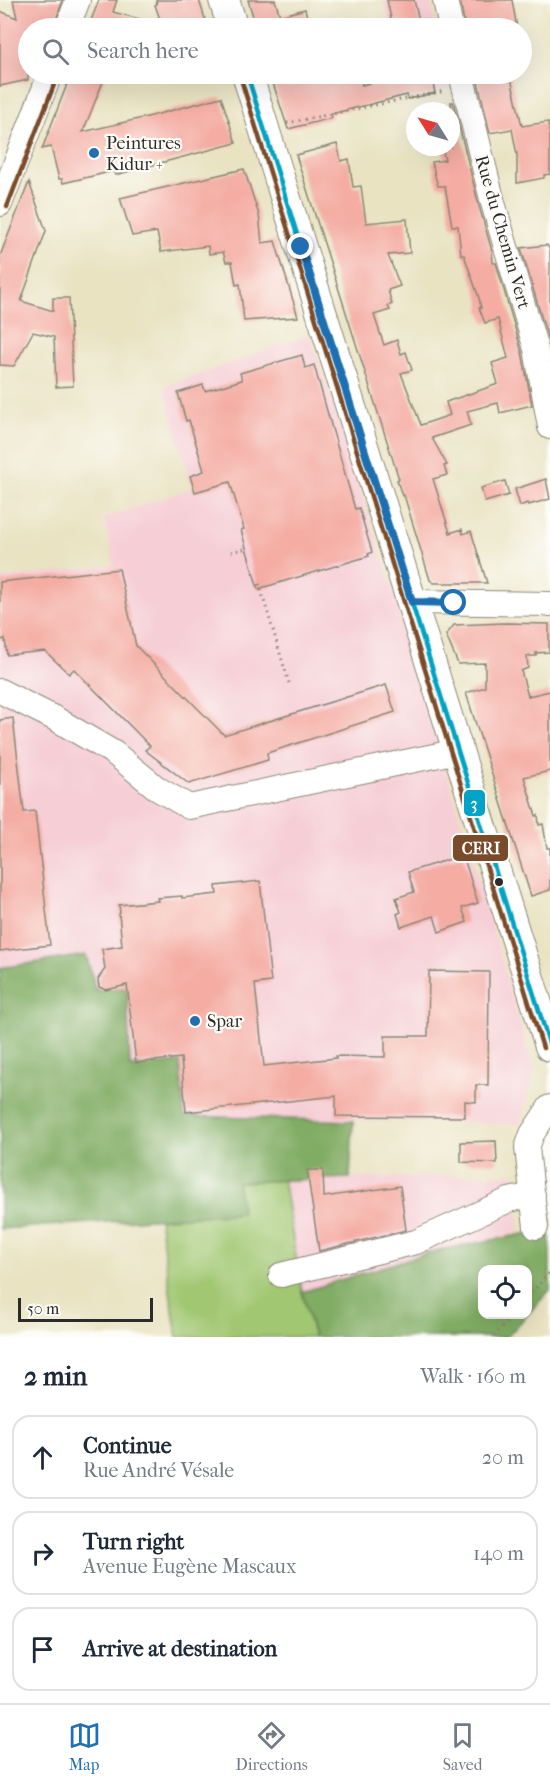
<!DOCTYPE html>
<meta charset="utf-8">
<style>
body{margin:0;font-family:"IM FELL French Canon",serif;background:#f2f2f3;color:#1f2937}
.controls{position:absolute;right:18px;bottom:18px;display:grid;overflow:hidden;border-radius:12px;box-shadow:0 6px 24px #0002}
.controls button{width:54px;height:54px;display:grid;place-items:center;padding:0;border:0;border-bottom:2px solid #e0e1e3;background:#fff;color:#1f2937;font:30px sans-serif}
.compass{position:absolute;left:406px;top:102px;width:54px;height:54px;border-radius:50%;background:#fff;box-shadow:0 6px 24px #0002;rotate:307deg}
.scale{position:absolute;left:18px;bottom:15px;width:135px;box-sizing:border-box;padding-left:6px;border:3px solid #2b2b2b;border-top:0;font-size:16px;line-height:21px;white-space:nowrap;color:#2b2b2b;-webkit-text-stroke:4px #fdfcf7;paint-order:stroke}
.stop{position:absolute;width:18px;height:18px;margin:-14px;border:4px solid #1f6fb2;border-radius:50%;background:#fff}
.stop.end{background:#1f6fb2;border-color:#fff;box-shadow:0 2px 6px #0008}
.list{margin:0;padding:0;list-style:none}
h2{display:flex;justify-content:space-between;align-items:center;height:78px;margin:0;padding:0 24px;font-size:26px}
h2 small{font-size:20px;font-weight:400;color:#747a83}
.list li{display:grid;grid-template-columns:39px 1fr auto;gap:18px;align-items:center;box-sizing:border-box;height:84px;margin:0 12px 12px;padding:0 12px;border:2px solid #e0e1e3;border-radius:18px}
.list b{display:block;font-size:22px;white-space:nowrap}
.list p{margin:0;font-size:20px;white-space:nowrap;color:#747a83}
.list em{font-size:20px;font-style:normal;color:#747a83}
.icon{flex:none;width:33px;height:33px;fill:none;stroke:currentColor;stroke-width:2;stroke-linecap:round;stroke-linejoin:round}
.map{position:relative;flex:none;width:550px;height:1337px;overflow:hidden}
.search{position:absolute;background:#fff;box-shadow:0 6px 24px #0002;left:18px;right:18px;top:18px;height:66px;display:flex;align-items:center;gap:15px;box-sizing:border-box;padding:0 21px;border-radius:33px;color:#747a83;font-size:22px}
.sheet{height:366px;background:#fff}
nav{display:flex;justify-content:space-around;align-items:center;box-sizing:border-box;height:84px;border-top:2px solid #e0e1e3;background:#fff;font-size:16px;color:#747a83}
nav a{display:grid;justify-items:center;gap:3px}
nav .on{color:#1f6fb2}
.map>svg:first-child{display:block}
.built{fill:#f6cfd6}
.green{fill:#a1c772;stroke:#66794e;stroke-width:1.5}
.forest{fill:#80ac64;stroke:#566c48;stroke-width:1.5;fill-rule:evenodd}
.building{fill:#f4aca3}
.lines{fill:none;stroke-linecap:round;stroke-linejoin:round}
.minor-casing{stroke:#8a8776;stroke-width:26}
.major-casing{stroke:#8a8776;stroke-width:32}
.path{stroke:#8a8776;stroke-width:3;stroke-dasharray:1.5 4.5;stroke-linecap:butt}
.minor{stroke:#fff;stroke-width:24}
.major{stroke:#fff;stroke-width:30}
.bus-1-casing{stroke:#fdfcf7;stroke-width:9}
.bus-2-casing{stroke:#fdfcf7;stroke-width:9}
.bus-1{stroke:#02a3c6;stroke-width:4.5}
.bus-2{stroke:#7a4b2a;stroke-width:4.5}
.route{stroke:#1f6fb2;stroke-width:8}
.poi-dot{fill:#1f6fb2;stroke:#fdfcf7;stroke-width:2}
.bus-dot{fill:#2b2b2b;stroke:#fdfcf7;stroke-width:2}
.labels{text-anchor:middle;stroke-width:4.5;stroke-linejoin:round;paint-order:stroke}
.poi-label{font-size:18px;fill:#2b2b2b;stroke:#fdfcf7;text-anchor:start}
.street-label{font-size:18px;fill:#2b2b2b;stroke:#fdfcf7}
.line-badge{stroke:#fdfcf7;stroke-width:2}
.badge-label{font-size:16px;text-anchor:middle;font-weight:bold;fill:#fff}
</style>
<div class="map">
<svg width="550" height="1337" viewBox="0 0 550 1337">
<rect width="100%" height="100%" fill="#fdfcf7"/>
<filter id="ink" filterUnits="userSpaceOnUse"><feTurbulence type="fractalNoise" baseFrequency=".0167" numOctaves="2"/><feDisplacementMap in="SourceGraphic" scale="12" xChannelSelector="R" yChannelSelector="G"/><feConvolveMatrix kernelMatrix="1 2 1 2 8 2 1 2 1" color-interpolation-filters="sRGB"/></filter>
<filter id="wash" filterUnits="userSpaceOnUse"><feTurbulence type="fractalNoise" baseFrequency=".008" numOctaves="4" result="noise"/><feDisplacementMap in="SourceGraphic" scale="24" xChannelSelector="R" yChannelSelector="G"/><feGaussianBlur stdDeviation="1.35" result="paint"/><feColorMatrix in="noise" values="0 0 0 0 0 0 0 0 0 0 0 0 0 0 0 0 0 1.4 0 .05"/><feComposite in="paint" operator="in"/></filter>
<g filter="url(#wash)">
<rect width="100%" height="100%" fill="#e9e3c2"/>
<!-- built -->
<g class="built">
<polygon points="383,0 430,0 437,28 390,28"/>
<polygon points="346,74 448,74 452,88 355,107"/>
<polygon points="310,334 398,605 534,1070 521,1124 184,1116 180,1062 130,1068 127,988 96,990 86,955 0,968 0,579 114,565 104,518 192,488 164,387"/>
<polygon points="515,1174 520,1233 430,1252 302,1292 283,1180"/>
</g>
<!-- green -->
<polygon class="green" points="283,1180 302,1292 314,1337 177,1337 159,1218 241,1213 237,1182"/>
<!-- forest -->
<g class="forest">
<polygon points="86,955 96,990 127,988 130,1067 180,1062 184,1116 353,1121 350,1178 237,1182 242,1213 0,1229 0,968"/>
<path d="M 550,1218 L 550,1290 L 507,1337 L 314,1337 L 302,1292 L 430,1252 L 529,1233 ZM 482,1270 L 528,1270 L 528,1314 L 482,1314 Z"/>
</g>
<g id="blocks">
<!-- building -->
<g class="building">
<polygon points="13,0 63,0 53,28 28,28 28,80 0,86 0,11 17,18"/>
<polygon points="99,0 117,0 113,12 158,24 158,28 88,28"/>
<polygon points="156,0 199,0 208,28 163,28 155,5 157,4"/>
<polygon points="248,0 275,0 280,16 305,9 310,28 252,28 252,24 255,23"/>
<polygon points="387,0 414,0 421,28 393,28"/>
<polygon points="460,0 512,0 517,28 465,28"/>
<polygon points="71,74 106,74 83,132 151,116 221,97 236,143 115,175 114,171 63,183 62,179 59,179 51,147 42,149"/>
<polygon points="270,74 360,74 362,85 403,74 431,74 435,93 408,99 407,95 331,114 332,118 288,129"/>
<polygon points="476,74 510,74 522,126 548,122 550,135 550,174 544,175 544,178 517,183 517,155 512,129 490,133"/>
<polygon points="451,102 453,102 479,206 492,251 493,263 496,263 522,352 532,405 500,413 498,403 467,411 471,425 432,438 447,465 444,466 447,475 433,479 450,533 462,529 463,534 471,531 487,583 434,583 430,580 404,495 402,496 397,480 399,479 296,155 337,144 341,161 349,159 353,187 361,186 366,223 407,219 410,253 388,255 400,286 388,290 392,304 388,306 390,310 374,315 384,345 397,340 401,354 406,352 412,370 401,373 421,425 450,415 446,402 498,384 492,363 508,358 498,319 485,323 479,308 481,308 479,298 464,255 461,255 458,226 452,226 445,186 438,186 435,176 432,162 445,160 442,147 451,147"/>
<polygon points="244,169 259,215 262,243 275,241 298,317 244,321 240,284 236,285 232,262 226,262 223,252 209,254 208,246 161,252 157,232 132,236 120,198"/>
<polygon points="29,182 46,231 21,301 53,311 53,298 69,298 73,386 56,387 54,337 33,332 14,366 0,365 0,256"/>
<polygon points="547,245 550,250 550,346 521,248"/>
<polygon points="302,355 305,368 314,365 355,509 359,508 372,552 368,554 369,556 258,589 241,530 244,529 230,482 195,492 190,476 204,471 189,420 186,421 178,393 203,385 205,391 242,380 240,373"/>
<polygon points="546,479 550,499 528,505 527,503 520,506 515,489"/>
<polygon points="505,481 509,495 485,502 481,488"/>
<polygon points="119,569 136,646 224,735 386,685 395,712 267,753 268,760 189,784 145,750 150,746 74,669 69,674 45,651 7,655 5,639 0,640 0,582"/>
<polygon points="505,623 549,624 549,652 536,653 536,656 527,656 528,668 521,671 528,696 550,691 550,771 524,777 536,816 538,815 539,825 543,824 547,848 550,848 550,890 531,896 466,693 485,687 485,663 458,664 446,635 454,625"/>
<polygon points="13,718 24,812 35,811 50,945 0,951 0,720"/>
<polygon points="463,855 478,903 462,908 467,922 439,932 434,916 401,927 397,914 401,912 396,898 414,892 408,872"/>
<polygon points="260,881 271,982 255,984 264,1066 336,1058 336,1056 385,1057 385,1036 428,1036 429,971 489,972 488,1085 476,1085 476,1102 465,1101 465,1117 336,1116 336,1096 186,1112 181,1058 136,1063 127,985 106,990 99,987 98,979 105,969 102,949 122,946 119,914 120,913 119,905 158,901 157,898 182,896 182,898 217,894 216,886"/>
<polygon points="496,1141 497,1163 461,1162 461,1142"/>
<polygon points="307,1170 323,1170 324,1197 400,1186 406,1230 319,1251"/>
</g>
</g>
</g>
<g filter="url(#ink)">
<use href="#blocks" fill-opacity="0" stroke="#8a8776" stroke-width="1.5"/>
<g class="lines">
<defs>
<g id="minor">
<polyline points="445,0 451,28"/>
<polyline points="67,28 78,0"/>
<polyline points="461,74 493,203 536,349 550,427"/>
<polyline points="0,204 50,74"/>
<polyline points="412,602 550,604"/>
<polyline points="0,691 56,719 114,753 158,789 189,807 458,751"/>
<polyline points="536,1227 527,1148 532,1134 550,1107"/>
<polyline points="281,1275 416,1242 509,1200 533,1195"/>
</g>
<g id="major">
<polyline points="224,0 233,28"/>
<polyline points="247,74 550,1046"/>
</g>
</defs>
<!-- minor casing -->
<use href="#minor" class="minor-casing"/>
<!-- major casing -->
<use href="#major" class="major-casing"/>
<!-- path -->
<g class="path">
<polyline points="287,123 445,91"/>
<polyline points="231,552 244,549"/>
<polyline points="259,584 289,683"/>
<polyline points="528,1297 550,1272"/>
<polyline points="494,1337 513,1314"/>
</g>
<!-- minor -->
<use href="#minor" class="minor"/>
<!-- major -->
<use href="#major" class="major"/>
<defs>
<polyline id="bus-1" points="247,74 550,1046"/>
<g id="bus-2">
<polyline points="240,76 543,1048"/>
<polyline points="7,207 57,77"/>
</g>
</defs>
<!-- bus-1 casing -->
<use href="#bus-1" class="bus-1-casing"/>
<!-- bus-2 casing -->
<use href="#bus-2" class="bus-2-casing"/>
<!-- bus-1 -->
<use href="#bus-1" class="bus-1"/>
<!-- bus-2 -->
<use href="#bus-2" class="bus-2"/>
</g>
</g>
<g class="lines" filter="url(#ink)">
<!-- route -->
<polyline class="route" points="301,247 412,602 454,603"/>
</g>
<!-- markers -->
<g class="poi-dot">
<circle cx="94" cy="153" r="6"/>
<circle cx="195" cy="1021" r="6"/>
</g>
<circle class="bus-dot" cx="499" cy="882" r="5"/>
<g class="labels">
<!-- poi labels -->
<g class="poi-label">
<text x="106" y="149">Peintures<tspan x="106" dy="21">Kidur +</tspan></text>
<text x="207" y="1027">Spar</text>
</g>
<!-- street labels -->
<g class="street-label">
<text transform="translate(503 232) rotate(74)" y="6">Rue du Chemin Vert</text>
</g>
</g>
<g class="line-badge">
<rect x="463" y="789" width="23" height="28" rx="6" fill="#02a3c6"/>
<rect x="452" y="834" width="57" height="28" rx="6" fill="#7a4b2a"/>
</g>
<g class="badge-label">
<text x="474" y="809">3</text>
<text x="481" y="854">CERI</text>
</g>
</svg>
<div class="controls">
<button><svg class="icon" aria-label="locate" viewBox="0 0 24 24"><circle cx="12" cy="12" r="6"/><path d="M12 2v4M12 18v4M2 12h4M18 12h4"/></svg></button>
</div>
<svg class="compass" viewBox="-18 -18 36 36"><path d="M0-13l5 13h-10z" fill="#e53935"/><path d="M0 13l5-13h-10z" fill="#747a83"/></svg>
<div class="scale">50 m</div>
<div class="stop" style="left:454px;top:603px"></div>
<div class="stop end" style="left:301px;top:247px"></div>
<div class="search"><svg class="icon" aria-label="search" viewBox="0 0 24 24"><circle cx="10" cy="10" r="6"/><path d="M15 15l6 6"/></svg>Search here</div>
</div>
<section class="sheet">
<h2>2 min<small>Walk · 160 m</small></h2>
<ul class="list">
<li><svg class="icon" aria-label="ahead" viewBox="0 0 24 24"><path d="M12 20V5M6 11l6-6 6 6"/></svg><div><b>Continue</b><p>Rue André Vésale</p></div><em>20 m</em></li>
<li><svg class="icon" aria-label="right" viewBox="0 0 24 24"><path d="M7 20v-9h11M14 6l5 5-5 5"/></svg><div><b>Turn right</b><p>Avenue Eugène Mascaux</p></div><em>140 m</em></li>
<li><svg class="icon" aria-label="arrive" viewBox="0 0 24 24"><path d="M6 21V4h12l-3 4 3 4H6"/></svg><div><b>Arrive at destination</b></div></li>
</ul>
</section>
<nav>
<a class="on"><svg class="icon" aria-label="map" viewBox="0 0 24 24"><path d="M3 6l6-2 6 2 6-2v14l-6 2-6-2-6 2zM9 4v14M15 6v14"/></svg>Map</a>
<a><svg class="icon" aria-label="directions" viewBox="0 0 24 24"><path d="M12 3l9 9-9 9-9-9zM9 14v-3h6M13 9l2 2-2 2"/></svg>Directions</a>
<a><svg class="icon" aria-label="saved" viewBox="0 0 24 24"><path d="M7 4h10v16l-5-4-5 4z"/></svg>Saved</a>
</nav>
